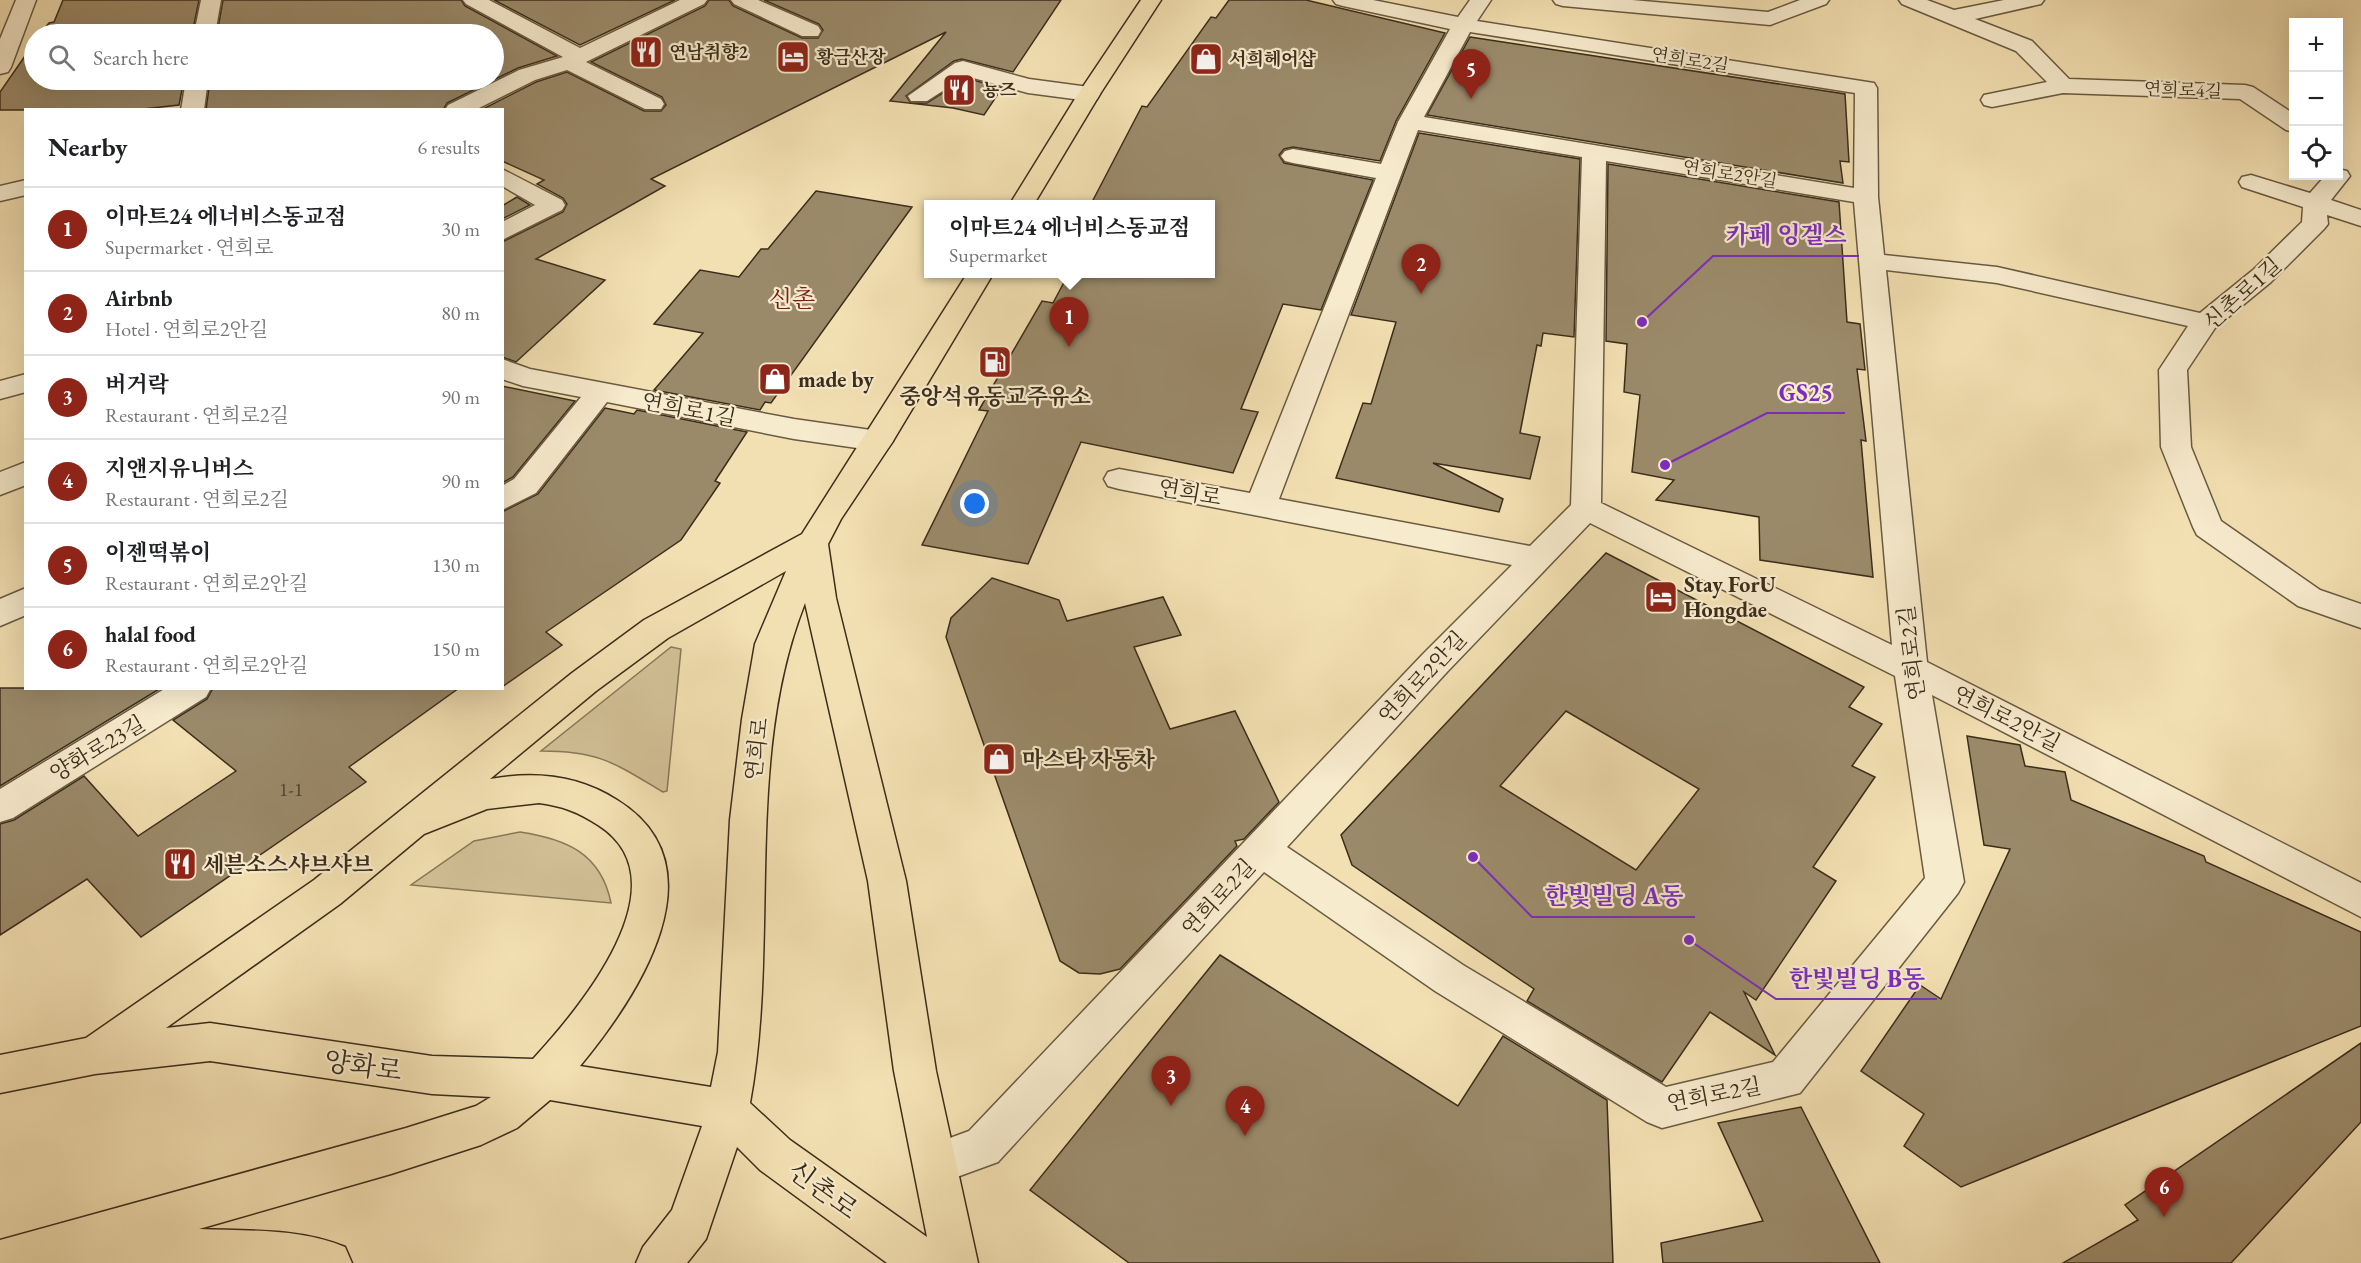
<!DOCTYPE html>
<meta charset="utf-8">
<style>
body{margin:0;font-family:"EB Garamond","Noto Serif KR",serif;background:#f2f2f2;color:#202124}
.controls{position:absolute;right:18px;top:18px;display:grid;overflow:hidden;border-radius:0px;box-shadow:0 6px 24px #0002}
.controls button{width:54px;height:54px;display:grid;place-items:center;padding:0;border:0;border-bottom:2px solid #e0e0e0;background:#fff;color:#202124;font:30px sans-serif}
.you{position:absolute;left:975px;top:504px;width:21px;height:21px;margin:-15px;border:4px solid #fff;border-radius:50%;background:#1a73e8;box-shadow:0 0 0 9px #1a73e833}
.badge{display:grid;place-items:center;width:39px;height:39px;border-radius:50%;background:#8f2418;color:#fff;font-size:20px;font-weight:700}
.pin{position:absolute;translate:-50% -50px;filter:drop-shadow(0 2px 3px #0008)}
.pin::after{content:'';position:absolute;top:32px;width:21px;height:18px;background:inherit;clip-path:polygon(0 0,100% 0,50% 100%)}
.popup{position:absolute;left:924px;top:200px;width:291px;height:78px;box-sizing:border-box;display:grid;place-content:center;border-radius:0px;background:#fff;filter:drop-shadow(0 2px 4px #0005);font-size:20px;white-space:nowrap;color:#757577}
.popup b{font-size:22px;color:#202124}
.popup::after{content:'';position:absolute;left:50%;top:100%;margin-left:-12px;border:12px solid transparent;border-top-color:#fff}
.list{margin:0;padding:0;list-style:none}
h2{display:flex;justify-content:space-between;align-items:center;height:78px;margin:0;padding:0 24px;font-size:26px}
h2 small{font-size:20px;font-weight:400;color:#757577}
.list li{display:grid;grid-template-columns:39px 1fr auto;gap:18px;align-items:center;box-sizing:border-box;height:84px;padding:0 24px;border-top:2px solid #e0e0e0}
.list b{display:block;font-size:22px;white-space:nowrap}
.list p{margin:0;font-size:20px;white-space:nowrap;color:#757577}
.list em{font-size:20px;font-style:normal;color:#757577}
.icon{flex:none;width:33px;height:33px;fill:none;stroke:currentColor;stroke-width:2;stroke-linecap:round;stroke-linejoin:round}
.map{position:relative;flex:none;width:2361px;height:1263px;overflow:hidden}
.search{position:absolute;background:#fff;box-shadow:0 6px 24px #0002;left:24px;top:24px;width:480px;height:66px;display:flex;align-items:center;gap:15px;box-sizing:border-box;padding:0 21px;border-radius:33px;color:#757577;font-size:22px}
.panel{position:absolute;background:#fff;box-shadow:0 6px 24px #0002;left:24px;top:108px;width:480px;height:582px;border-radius:0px}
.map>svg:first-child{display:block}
.green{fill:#d4c298;stroke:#88785a;stroke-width:1.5}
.building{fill:#9b8a6a;stroke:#3b2d1b;stroke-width:1.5;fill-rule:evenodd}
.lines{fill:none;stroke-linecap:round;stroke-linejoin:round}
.minor-casing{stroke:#695a41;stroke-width:3}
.major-casing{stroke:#3b2d1b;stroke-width:3}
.minor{fill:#f7ebcd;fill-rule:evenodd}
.major{fill:#f3e0b2;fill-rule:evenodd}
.labels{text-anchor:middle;stroke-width:4.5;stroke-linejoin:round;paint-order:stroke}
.far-poi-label{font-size:18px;font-weight:bold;fill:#3b2d1b;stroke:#f7ebcd;text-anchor:start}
.far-street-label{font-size:18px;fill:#3b2d1b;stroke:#f7ebcd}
.number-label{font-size:20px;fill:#53442f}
.street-label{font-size:22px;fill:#3b2d1b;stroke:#f7ebcd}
.poi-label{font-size:22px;font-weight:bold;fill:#3b2d1b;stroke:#f7ebcd;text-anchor:start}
.neighbourhood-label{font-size:24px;fill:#7a1f14;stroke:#f7ebcd}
.near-street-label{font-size:27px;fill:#3b2d1b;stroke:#f7ebcd}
.leader{fill:none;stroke:#7b2cbf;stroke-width:2}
.callout-dot{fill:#7b2cbf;stroke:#f7ebcd;stroke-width:2}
.callout-label{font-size:24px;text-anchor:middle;font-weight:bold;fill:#7b2cbf;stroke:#f7ebcd;stroke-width:4.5;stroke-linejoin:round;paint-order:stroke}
</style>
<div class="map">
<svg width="2361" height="1263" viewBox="0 0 2361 1263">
<rect width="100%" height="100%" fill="#f3e0b2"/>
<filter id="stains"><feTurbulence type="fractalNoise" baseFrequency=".00333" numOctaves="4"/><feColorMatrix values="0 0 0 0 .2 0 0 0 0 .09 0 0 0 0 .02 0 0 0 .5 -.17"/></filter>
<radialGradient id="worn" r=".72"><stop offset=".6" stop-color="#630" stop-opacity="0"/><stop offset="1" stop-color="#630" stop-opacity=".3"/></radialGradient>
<!-- green -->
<g class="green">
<path d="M 671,647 L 681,649 L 667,791 L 663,792 C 614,763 600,751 541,751 Z"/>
<path d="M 520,832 C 566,839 601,853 611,903 L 411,885 L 474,841 Z"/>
</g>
<!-- building -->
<g class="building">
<polygon points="63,0 199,0 192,34 40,34 49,23 54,22"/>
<polygon points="223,0 461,0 465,6 557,56 518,68 447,103 443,110 206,110 210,80 494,80 494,34 217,34"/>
<polygon points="494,0 675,0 580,45"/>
<polygon points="709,0 729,0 733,6 802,38 818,38 823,30 819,24 764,0 1061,0 1013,72 962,59 954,61 906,96 911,103 927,103 966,78 1002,88 984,115 953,108 890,101 946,32 651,179 665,186 536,259 605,280 516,362 502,357 502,242 563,212 567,204 563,198 537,184 544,180 502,161 502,110 481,110 536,82 567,72 644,111 661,111 666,105 662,97 591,62 705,6"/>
<polygon points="1229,0 1306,0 1445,33 1396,121 1380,161 1293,147 1284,149 1279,155 1284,163 1373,180 1321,310 1283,304 1241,409 1258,412 1233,473 1081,442 1028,564 922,545 988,411 979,410 1042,301 1053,303 1069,273 1210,273 1210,204 1091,204 1142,106 1147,107 1211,17 1216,18"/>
<polygon points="1470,37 1845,94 1849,162 1840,161 1843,183 1427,115"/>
<polygon points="34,43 34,80 184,80 179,105 134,110 0,110 0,92"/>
<polygon points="1419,133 1580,159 1574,337 1543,333 1541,346 1537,345 1520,433 1540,437 1530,479 1433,463 1503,499 1499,512 1336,478 1363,403 1371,404 1396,322 1351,315"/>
<polygon points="1608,164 1839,202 1847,322 1860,324 1865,370 1857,369 1866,441 1861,440 1873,577 1760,560 1759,517 1656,500 1674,480 1632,472 1640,395 1624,392 1627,344 1606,341"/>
<polygon points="816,191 912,207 771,403 765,402 760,410 654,390 703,333 654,324 700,270 739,277 761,249 768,249"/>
<polygon points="517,197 530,205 502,219 502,206"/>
<polygon points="502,386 575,401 513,477 502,483"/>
<polygon points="605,408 634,414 637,410 747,432 715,481 720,483 681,540 546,632 562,645 502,687 502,512 538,494"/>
<path d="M 1606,553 L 1864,687 L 1849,707 L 1882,724 L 1852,766 L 1875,777 L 1813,867 L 1836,881 L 1756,1000 L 1744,992 L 1775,1055 L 1710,1012 L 1662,1082 L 1527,1001 L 1534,989 L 1352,865 L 1341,835 ZM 1566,711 L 1699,789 L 1636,870 L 1500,786 Z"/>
<polygon points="992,578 1059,600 1067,621 1163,597 1181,635 1134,647 1170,729 1235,711 1279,802 1244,839 1235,841 1237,846 1120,969 1100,974 1079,973 1060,961 946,637 951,618"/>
<polygon points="0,688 161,688 0,786"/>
<polygon points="213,688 459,688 349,767 366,782 141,937 87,879 0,935 0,824 14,820 84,776 138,836 236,771 173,720 207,699"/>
<polygon points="1967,736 2020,745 2025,766 2065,772 2071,800 2204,856 2206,862 2361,932 2361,1026 1961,1187 1904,1146 1924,1114 1861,1071 1920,985 1941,999 2010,849 1984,845"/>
<polygon points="1220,955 1458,1106 1503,1036 1607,1100 1613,1263 1129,1263 1030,1190"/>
<polygon points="2361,1043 2361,1122 2231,1263 2063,1263 2138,1220 2125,1205"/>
<polygon points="1801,1107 1880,1263 1663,1263 1661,1243 1763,1221 1718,1123"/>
</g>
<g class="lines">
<defs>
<g id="minor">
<polygon points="16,0 36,0 11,67 8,72 0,74 0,39"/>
<polygon points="201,0 221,0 215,34 194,34"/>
<polygon points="463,0 489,0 580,48 680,0 707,0 704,4 586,62 661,99 664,104 661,109 645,109 567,70 535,80 475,110 445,110 448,105 519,70 563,57 466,4"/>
<polygon points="731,0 758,0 818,26 821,31 818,36 802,36 734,4"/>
<path d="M 1333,0 L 1373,0 L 1458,17 L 1470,0 L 1491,0 L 1477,21 L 1874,83 L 1877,88 L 1878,197 L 1884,255 L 1997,267 L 2200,313 L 2253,270 L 2302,222 L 2303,207 L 2242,187 L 2239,182 L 2242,177 L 2251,175 L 2310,193 L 2325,176 L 2338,176 L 2338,169 L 2347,171 L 2350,176 L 2331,200 L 2361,210 L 2361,226 L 2327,215 L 2328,224 L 2324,229 L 2271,282 L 2215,328 L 2187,370 L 2191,447 L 2221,521 L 2320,590 L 2361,604 L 2361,628 L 2298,606 L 2197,535 L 2193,527 L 2161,447 L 2159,370 L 2188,326 L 1997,283 L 1886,270 L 1927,662 L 2361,883 L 2361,917 L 1932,695 L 1964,882 L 1958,893 L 1800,1093 L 1662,1128 L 1647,1122 L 1435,991 L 1264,872 L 998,1162 L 935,1185 L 920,1179 L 913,1164 L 920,1149 L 969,1131 L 1423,654 L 1512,565 L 1119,489 L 1108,486 L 1104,479 L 1108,472 L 1119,469 L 1250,493 L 1376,178 L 1293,163 L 1285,161 L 1281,156 L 1285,151 L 1293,149 L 1381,164 L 1398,122 L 1450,29 L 1343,6 L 1336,4 ZM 1470,32 L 1855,93 L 1854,188 L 1424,117 ZM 1418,130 L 1582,157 L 1571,505 L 1530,546 L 1279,499 ZM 1606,161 L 1854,202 L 1892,645 L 1601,503 ZM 1590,523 L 1895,676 L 1925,878 L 1773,1062 L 1666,1087 L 1463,965 L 1287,847 L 1447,672 Z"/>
<polygon points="1553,0 1632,0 1768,12 1800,0 1829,0 1826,4 1770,25 1563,6 1556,4"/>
<polygon points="1899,0 1927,0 1954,10 2004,0 2044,0 2041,4 1975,19 2032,41 2069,79 2245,85 2253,87 2294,114 2294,132 2286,130 2240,99 2063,93 1992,107 1984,105 1981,100 1984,95 2047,82 2016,51 1902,4"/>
<polygon points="963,61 1029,79 1089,87 1097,89 1100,94 1097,99 1089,101 1028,93 966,76 927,101 911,101 908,96 955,63"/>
<polygon points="186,80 208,80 204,110 181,110"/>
<polygon points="502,169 562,200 565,205 562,210 502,240 502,222 535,205 502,186"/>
<polygon points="26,180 26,195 0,201 0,186"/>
<polygon points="502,359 530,369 794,419 878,431 888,434 893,441 888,448 878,451 794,439 607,402 536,493 502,510 502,486 514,479 581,397 523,386 502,379"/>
<polygon points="26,374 26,392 0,399 0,381"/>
<polygon points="26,462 26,485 0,495 0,472"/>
<polygon points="26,588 26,615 0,626 0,599"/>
<polygon points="166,688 211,688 206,697 13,818 0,822 0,789"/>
</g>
<g id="major">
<polygon points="1141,0 1161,0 1100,94 1034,204 1010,204 1078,94"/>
<path d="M 967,274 L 993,274 L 893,441 L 841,519 L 828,544 L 836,598 L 906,881 L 936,1071 L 978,1263 L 887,1263 L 760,1170 L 737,1147 L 706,1239 L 687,1263 L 636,1263 L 643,1247 L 672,1210 L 702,1126 L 550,1100 L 517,1128 L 481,1145 L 391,1174 L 199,1229 C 247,1231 300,1228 345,1247 L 352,1263 L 0,1263 L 0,1240 L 406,1128 L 476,1106 L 491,1097 L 432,1094 L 210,1061 L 95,1074 L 0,1093 L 0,1055 L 86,1038 L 314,880 L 572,673 L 644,620 L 802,534 ZM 786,571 L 755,644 L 742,719 L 730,820 L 718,1052 L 711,1087 L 580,1066 C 638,996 724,866 617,800 C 578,775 535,771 490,779 L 596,691 L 668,638 ZM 805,603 L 868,881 L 894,1071 L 927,1237 L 790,1140 L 750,1103 C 780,940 743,759 805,603 ZM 539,803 C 562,806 578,812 598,825 C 687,882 578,1010 533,1059 L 432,1056 L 210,1023 L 166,1028 L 340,904 L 424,834 L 487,809 Z"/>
</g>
</defs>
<!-- minor casing -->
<use href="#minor" class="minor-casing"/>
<!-- major casing -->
<use href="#major" class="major-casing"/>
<!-- minor -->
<use href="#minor" class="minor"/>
<!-- major -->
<use href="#major" class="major"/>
</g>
<!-- icons -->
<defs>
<symbol id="restaurant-square" viewBox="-11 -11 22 22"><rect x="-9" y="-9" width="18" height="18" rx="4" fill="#8f2418" stroke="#f7ebcd"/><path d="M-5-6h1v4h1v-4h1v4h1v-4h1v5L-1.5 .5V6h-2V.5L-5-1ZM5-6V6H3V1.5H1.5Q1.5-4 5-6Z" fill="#fff"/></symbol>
<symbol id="hotel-square" viewBox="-11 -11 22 22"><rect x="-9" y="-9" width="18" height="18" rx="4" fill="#8f2418" stroke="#f7ebcd"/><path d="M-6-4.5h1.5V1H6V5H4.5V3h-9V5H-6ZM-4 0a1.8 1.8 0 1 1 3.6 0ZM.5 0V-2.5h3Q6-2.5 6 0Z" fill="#fff"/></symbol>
<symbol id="shop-square" viewBox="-11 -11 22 22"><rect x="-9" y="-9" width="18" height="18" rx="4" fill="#8f2418" stroke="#f7ebcd"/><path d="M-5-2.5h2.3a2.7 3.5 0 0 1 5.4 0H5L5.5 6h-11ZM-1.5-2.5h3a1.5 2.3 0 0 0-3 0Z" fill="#fff"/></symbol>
<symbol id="fuel-square" viewBox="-11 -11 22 22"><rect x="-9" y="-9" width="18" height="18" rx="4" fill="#8f2418" stroke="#f7ebcd"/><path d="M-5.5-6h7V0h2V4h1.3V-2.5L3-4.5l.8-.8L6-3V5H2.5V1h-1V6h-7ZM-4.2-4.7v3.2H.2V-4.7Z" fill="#fff"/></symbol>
</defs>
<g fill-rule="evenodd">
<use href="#restaurant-square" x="627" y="33" width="38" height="38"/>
<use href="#hotel-square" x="774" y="38" width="38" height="38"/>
<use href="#shop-square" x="1187" y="40" width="38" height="38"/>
<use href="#restaurant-square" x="940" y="71" width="38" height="38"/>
<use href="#fuel-square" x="976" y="343" width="38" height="38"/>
<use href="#shop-square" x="756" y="360" width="38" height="38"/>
<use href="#hotel-square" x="1642" y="578" width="38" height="38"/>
<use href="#shop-square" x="980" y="740" width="38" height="38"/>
<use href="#restaurant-square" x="161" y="845" width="38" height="38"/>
</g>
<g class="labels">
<!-- far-poi labels -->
<g class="far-poi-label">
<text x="669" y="58">연남취향2</text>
<text x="816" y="63">황금산장</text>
<text x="1229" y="65">서희헤어샵</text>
<text x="982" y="96">뇽즈</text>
</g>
<!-- far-street labels -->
<g class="far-street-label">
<text transform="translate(1690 60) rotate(9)" y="6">연희로2길</text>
<text transform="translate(2183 90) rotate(2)" y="6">연희로4길</text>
<text transform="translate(1730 174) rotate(9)" y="6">연희로2안길</text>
</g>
<!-- number labels -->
<g class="number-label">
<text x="291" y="796">1-1</text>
</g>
<!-- street labels -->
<g class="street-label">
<text transform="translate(2242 293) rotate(-42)" y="8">신촌로1길</text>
<text transform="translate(689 409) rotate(11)" y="8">연희로1길</text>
<text transform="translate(1190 492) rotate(10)" y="8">연희로</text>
<text transform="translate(1911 653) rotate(-97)" y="8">연희로2길</text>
<text transform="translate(1422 677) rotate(-47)" y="8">연희로2안길</text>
<text transform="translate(2007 718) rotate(27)" y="8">연희로2안길</text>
<text transform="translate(97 748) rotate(-31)" y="8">양화로23길</text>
<text transform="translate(756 749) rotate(-83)" y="8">연희로</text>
<text transform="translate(1218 897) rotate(-47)" y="8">연희로2길</text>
<text transform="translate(1714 1094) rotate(-11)" y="8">연희로2길</text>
</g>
<!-- poi labels -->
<g class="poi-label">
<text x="798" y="387">made by</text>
<text x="995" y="404" text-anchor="middle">중앙석유동교주유소</text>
<text x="1684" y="592">Stay ForU<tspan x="1684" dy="25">Hongdae</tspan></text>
<text x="1022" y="767">마스타 자동차</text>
<text x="203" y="872">세븐소스샤브샤브</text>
</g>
<!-- neighbourhood labels -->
<g class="neighbourhood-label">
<text x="792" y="307">신촌</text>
</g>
<!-- near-street labels -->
<g class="near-street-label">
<text transform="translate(363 1066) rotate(8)" y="9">양화로</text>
<text transform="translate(823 1190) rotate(36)" y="9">신촌로</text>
</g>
</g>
<!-- callouts -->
<path class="leader" d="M1642 322L1713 256H1859M1665 465L1767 413H1845M1473 857L1532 917H1695M1689 940L1776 999H1937"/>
<g class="callout-dot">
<circle cx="1642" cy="322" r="6"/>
<circle cx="1665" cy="465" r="6"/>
<circle cx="1473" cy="857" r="6"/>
<circle cx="1689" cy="940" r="6"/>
</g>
<g class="callout-label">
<text x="1786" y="243">카페 잉겔스</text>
<text x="1806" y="401">GS25</text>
<text x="1614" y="904">한빛빌딩 A동</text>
<text x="1857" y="987">한빛빌딩 B동</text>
</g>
<rect width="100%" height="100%" filter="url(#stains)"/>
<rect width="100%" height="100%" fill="url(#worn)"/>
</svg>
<div class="controls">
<button>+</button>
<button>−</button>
<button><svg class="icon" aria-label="locate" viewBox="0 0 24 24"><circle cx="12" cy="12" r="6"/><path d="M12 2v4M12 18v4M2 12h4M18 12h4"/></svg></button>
</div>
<div class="you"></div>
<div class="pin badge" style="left:1069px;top:347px">1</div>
<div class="popup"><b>이마트24 에너비스동교점</b>Supermarket</div>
<div class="pin badge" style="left:1421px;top:294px">2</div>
<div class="pin badge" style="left:1171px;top:1106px">3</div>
<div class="pin badge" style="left:1245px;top:1136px">4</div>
<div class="pin badge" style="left:1471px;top:99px">5</div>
<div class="pin badge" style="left:2164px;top:1217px">6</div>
<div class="search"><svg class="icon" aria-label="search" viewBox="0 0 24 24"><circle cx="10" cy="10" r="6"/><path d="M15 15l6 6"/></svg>Search here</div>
<section class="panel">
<h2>Nearby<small>6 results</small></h2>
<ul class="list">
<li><span class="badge">1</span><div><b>이마트24 에너비스동교점</b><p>Supermarket · 연희로</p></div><em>30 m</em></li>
<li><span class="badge">2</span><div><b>Airbnb</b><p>Hotel · 연희로2안길</p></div><em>80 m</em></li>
<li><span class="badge">3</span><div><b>버거락</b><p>Restaurant · 연희로2길</p></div><em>90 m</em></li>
<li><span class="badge">4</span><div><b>지앤지유니버스</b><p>Restaurant · 연희로2길</p></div><em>90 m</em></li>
<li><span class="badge">5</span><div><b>이젠떡볶이</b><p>Restaurant · 연희로2안길</p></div><em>130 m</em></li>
<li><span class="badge">6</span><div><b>halal food</b><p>Restaurant · 연희로2안길</p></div><em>150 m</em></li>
</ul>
</section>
</div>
